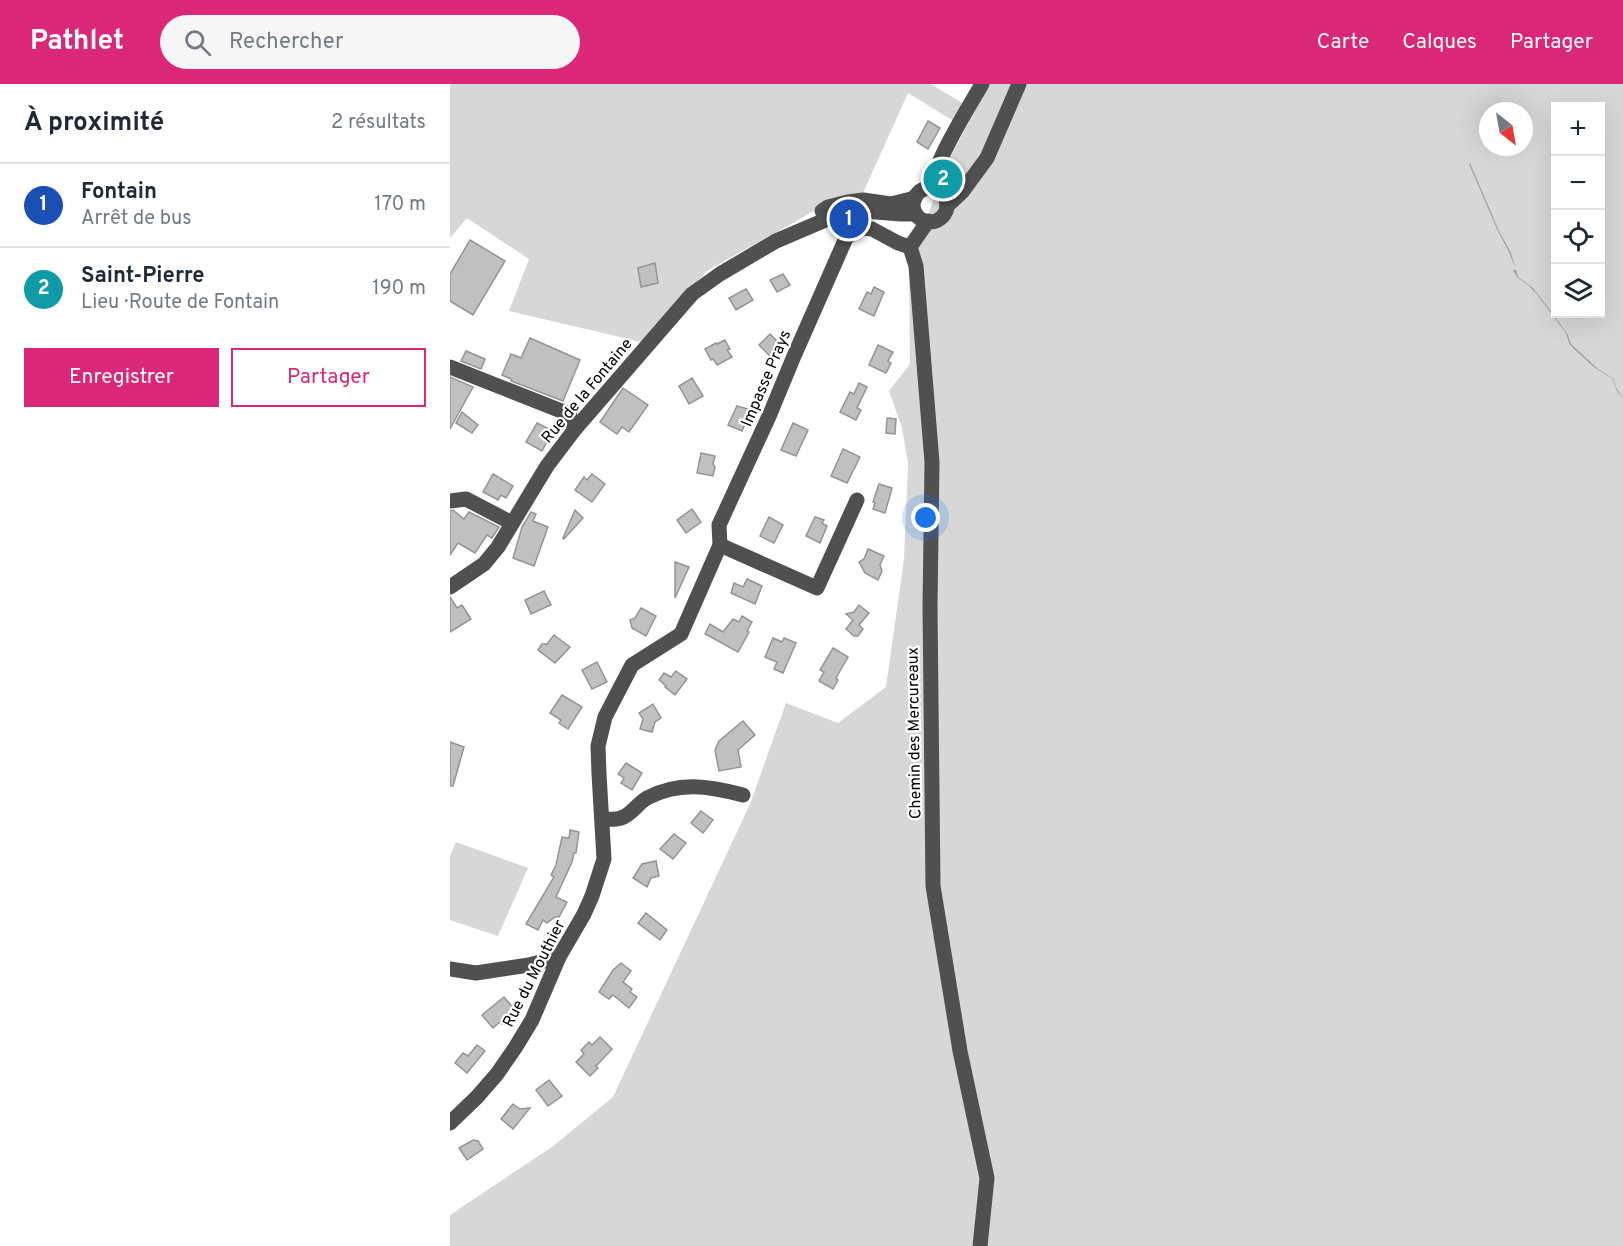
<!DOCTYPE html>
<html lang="fr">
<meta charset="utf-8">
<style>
body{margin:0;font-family:Overpass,sans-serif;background:#f6f6f7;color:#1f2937}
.controls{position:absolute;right:18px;top:18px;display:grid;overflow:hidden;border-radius:0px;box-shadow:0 6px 24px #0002}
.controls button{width:54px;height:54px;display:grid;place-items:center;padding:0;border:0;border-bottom:2px solid #e0e1e3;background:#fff;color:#1f2937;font:30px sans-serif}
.compass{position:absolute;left:1029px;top:18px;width:54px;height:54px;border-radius:50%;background:#fff;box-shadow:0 6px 24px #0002;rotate:149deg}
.you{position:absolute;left:476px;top:434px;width:21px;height:21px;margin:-15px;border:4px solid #fff;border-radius:50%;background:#1a73e8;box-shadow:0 0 0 9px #1a73e833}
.badge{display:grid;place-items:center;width:39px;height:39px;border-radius:50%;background:#db2777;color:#fff;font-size:20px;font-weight:700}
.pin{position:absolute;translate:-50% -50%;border:3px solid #fff;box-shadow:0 2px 6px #0006}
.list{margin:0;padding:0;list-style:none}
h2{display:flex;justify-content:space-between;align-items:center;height:78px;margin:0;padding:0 24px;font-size:26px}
h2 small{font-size:20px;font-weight:400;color:#747a83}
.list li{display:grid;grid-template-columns:39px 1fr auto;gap:18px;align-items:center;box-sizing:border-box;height:84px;padding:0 24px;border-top:2px solid #e0e1e3}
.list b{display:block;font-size:22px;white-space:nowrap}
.list p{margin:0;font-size:20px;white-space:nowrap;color:#747a83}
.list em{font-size:20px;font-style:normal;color:#747a83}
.actions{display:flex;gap:12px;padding:18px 24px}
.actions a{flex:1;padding:14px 0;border:2px solid #db2777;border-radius:0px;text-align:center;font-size:21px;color:#db2777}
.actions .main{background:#db2777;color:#fff}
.icon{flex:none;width:33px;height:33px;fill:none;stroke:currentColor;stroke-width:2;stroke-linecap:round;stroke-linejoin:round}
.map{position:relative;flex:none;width:1173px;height:1162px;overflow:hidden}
header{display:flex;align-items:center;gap:36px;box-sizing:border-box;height:84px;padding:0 30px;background:#db2777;color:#fff}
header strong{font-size:28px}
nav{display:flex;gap:33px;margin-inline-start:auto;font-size:21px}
.search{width:420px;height:54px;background:#f6f6f7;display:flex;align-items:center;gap:15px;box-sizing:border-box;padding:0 21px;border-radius:33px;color:#747a83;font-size:22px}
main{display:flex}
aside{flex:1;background:#fff}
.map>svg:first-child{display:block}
.green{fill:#d7d7d7;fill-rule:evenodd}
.water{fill:#9e9e9e}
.building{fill:#c0c0c0;stroke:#949494;stroke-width:1.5}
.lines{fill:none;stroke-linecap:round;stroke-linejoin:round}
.minor{stroke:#505050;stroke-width:15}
.labels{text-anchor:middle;stroke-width:4.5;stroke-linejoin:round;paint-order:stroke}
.street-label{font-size:16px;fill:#000;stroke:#fff}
</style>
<header>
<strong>Pathlet</strong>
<div class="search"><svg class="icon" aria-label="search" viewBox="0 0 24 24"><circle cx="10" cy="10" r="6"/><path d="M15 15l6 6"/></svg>Rechercher</div>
<nav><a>Carte</a><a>Calques</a><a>Partager</a></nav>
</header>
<main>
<aside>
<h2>À proximité<small>2 résultats</small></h2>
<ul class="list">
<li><span class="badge" style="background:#1a4fb4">1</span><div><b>Fontain</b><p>Arrêt de bus</p></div><em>170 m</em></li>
<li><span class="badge" style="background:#0f9aa8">2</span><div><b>Saint-Pierre</b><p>Lieu · Route de Fontain</p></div><em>190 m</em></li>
</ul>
<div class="actions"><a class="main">Enregistrer</a><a>Partager</a></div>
</aside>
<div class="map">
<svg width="1173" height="1162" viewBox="0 0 1173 1162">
<rect width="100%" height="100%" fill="#fff"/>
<!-- green -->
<g class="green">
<polygon points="0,0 481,0 514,20 505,38 458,9 412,111 383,115 345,138 258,186 191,258 59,227 79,175 17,134 0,154"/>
<path d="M 539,0 L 1173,0 L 1173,1162 L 0,1162 L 0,1131 L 102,1063 L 163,1013 L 300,720 L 336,619 L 388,639 L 436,603 L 454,475 L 458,379 L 452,344 L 439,307 L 460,280 L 459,186 L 494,85 ZM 1106,22 L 1150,22 L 1150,230 L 1106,230 ZM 1038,27 L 1074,27 L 1074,63 L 1038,63 Z"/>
<polygon points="6,758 78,784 48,852 0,836 0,772"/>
</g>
<!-- water -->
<polygon class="water" points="1020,79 1049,147 1061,169 1068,193 1083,204 1104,231 1118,251 1120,258 1123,262 1148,285 1164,295 1166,303 1173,315 1167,307 1163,295 1145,284 1124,265 1119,259 1116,249 1086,209 1079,202 1067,193 1063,186 1066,186 1059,168 1047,145 1019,80"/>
<!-- building -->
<g class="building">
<polygon points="478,37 490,44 478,65 467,58"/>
<polygon points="20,156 55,177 23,231 0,217 0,190"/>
<polygon points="205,179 208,199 191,203 188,184"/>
<polygon points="333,190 340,201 327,208 320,196"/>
<polygon points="424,203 434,208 424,232 409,225 417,208 421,210"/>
<polygon points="296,205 303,216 286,226 279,214"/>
<polygon points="320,250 331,261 320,272 309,261"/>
<polygon points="80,254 130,276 113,317 61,297 61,295 52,291 61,270 71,274"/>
<polygon points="275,256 280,265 277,266 282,273 267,281 263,275 261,276 255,265 266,259 267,260"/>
<polygon points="428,261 443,268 438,277 441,279 436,289 419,281"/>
<polygon points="16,267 35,275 31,285 11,277"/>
<polygon points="0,293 23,303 0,345"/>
<polygon points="242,294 253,312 239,320 229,302"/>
<polygon points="409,299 417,303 407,324 411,326 406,336 390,328 400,308 404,310"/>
<polygon points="173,304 198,321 179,348 172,343 167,350 150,338"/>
<polygon points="287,322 301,326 292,347 278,341"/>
<polygon points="12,328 28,341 22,349 6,339"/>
<polygon points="437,334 446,335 445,350 436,349"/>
<polygon points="87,339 103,347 92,367 76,358"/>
<polygon points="343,339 358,346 346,372 331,366"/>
<polygon points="393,365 410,373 397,399 381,392"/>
<polygon points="251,369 265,372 263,380 265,383 263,392 247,389"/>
<polygon points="43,390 63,402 56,414 51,411 48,416 33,408"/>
<polygon points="142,390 155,400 142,418 125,406 134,393 137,396"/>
<polygon points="429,400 442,404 435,429 423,425 425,419 423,418"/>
<polygon points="242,425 251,438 236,449 227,436"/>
<polygon points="3,426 14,435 19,428 49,443 42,454 37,451 25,469 8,459 0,471 0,427"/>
<polygon points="125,426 133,434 114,455 113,454"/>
<polygon points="81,428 86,430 83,437 98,443 84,482 63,474 72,443"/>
<polygon points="319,433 333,441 324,459 310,452"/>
<polygon points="365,433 374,436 372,439 377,442 370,459 356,452"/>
<polygon points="418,465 434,472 430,481 432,487 428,496 415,489 409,478 414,475"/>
<polygon points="225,478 239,483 225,514"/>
<polygon points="297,495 312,502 305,520 281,509 284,499 293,503"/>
<polygon points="94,507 101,521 81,530 75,516"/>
<polygon points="0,513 7,524 12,521 21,535 0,548"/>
<polygon points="409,521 419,529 409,541 413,545 408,552 404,552 396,545 403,536 396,530 404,528"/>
<polygon points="191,524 206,532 196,552 182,544 180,536 185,534"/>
<polygon points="292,532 302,538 297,547 299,548 288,568 255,550 260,540 273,548 283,535 289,538"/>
<polygon points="104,551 120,563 105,579 88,566 92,560 97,560"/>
<polygon points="323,554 332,558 334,554 346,559 333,589 324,585 327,578 315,573"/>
<polygon points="383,564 398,573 386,594 388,596 383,605 369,597 374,588 370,586"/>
<polygon points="147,578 157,598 142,605 132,586"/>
<polygon points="226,587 237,595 225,611 215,603 216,602 209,596 214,589 221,593"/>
<polygon points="112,611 132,623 118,645 109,639 111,636 100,629"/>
<polygon points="203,620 211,634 205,638 202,648 190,645 193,635 189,629"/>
<polygon points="293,637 305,651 288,666 291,683 269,687 265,666 269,657"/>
<polygon points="0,658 14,663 3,702 0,702"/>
<polygon points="176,679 192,689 182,706 171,699 174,694 168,690"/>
<polygon points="251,727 263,736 253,749 241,739"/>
<polygon points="120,746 129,748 126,769 124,769 122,778 106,813 117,818 109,833 105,833 97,839 93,836 88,846 76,840 104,793 101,791 106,781 112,753 119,754"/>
<polygon points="224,750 236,759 223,775 210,765"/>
<polygon points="206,777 209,792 201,794 197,803 183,794 192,780"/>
<polygon points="196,829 217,846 210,856 188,839"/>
<polygon points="171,879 181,887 173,898 182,905 180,908 187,913 179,924 163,911 159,915 149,908 163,886"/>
<polygon points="54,913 65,926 59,931 61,933 52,940 50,938 43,944 32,931"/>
<polygon points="150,953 162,965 146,982 148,984 140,992 126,978 134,970 131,966 139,958 142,961"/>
<polygon points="27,961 35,967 17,989 5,979 13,969 18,972"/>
<polygon points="99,996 112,1012 98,1022 86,1006"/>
<polygon points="63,1020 70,1025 80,1024 63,1045 51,1035"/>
<polygon points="23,1056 28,1057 33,1065 17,1076 9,1064"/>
</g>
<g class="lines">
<!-- minor -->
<g class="minor">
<path d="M 483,104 C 480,84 520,21 532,0"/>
<circle cx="480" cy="121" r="17"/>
<polyline points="497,122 512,108 537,74 569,0"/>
<polyline points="372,127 378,123 398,118 413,116 441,120 465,114"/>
<polyline points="460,163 466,182 482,378 480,522 483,802 510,967 537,1094 530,1162"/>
<polyline points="460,163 478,137"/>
<polyline points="0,283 119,330 125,345"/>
<polyline points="0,417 16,415 62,439"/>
<polyline points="270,461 367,504 407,416"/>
<polyline points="0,503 34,480 48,463 97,382 125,345 242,210 270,190 326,157 387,131 413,127 451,130 466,130"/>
<path d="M 153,735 C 158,735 166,736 171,734 C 181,731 188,719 197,714 C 229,697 259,702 293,711"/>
<polyline points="0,885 26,889 79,881 109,873"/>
<polyline points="0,1039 27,1013 47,990 65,964 82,936 109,873 134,830 142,812 154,775 149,690 148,662 155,633 182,581 231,550 270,461 269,441 320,330 344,272 396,154 407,146 415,144 422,145 448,159 460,163"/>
</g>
</g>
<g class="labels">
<!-- street labels -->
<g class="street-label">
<text transform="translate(315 294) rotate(-67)" y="6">Impasse Prays</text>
<text transform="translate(136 306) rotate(-50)" y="6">Rue de la Fontaine</text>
<text transform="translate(463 649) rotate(-91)" y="6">Chemin des Mercureaux</text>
<text transform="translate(83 889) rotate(-63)" y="6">Rue du Mouthier</text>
</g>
</g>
</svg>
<div class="controls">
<button>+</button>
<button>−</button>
<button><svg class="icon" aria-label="locate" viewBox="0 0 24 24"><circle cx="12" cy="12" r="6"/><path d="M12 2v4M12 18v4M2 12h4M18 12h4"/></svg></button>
<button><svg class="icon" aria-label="layers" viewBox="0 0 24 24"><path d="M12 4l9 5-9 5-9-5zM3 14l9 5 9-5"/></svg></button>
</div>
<svg class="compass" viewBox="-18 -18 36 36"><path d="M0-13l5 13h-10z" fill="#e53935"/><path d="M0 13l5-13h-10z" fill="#747a83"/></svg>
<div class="you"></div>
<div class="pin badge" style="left:399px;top:135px;background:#1a4fb4">1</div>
<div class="pin badge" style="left:493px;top:95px;background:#0f9aa8">2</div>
</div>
</main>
